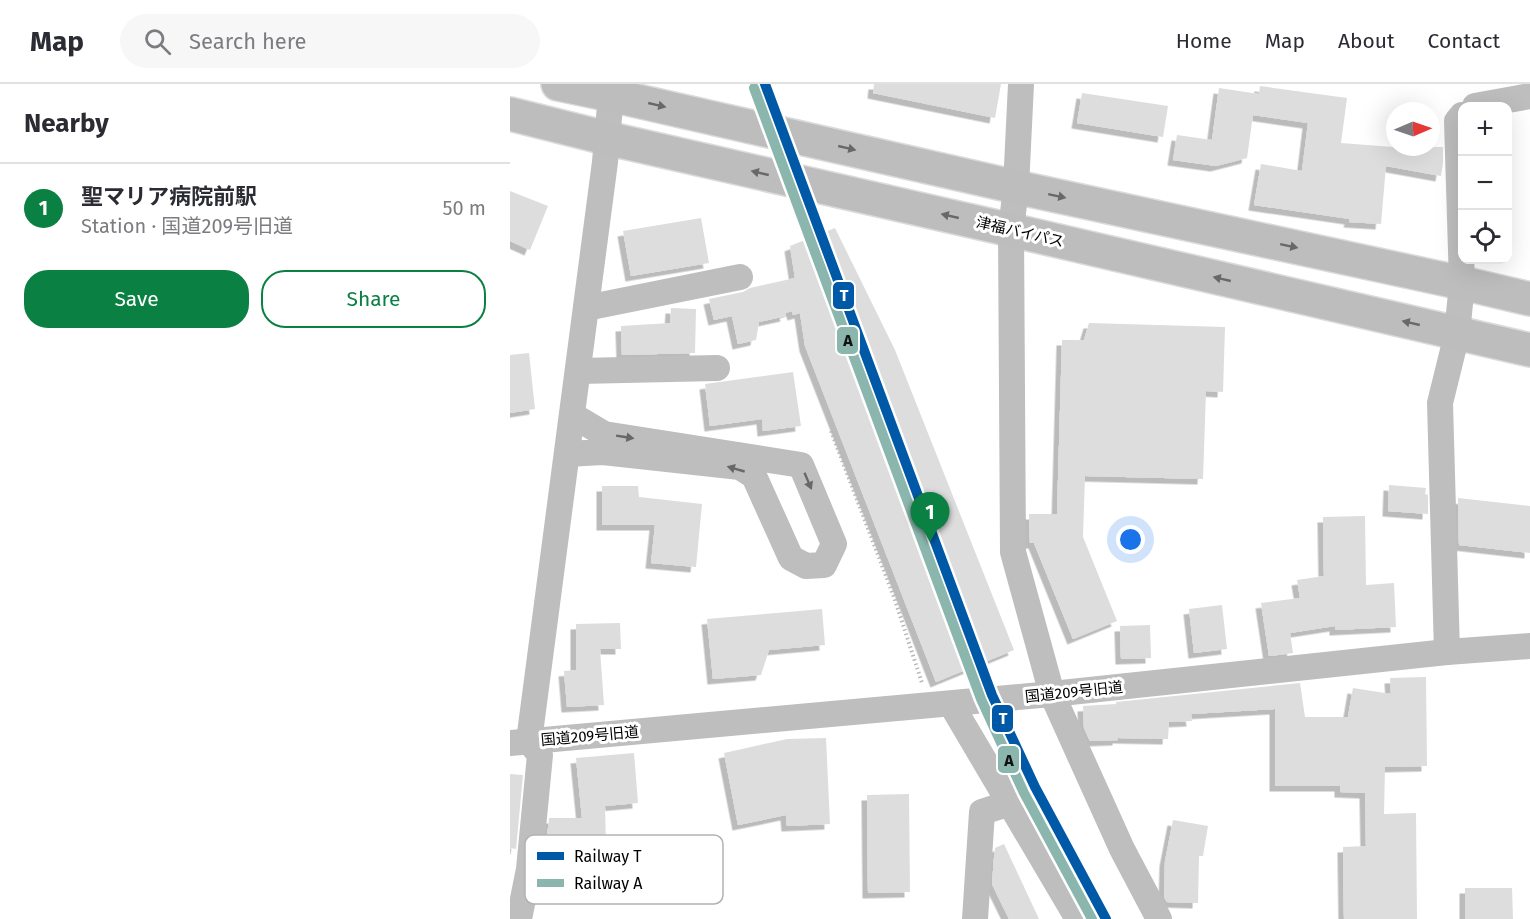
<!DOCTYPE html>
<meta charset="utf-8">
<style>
body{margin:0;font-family:"Fira Sans","Noto Sans JP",sans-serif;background:#f7f7f7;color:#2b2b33}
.controls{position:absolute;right:18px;top:18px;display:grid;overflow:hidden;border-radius:12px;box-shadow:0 6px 24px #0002}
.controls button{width:54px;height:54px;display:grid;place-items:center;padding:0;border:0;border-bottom:2px solid #e1e1e2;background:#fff;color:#2b2b33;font:30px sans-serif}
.compass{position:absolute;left:876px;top:18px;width:54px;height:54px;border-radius:50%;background:#fff;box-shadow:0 6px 24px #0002;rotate:88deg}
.you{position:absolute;left:621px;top:456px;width:21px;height:21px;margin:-15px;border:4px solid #fff;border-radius:50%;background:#1a73e8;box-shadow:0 0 0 9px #1a73e833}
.badge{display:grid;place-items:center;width:39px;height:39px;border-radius:50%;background:#0b8043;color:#fff;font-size:20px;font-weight:700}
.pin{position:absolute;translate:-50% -50px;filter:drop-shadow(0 2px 3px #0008)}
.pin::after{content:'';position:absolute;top:32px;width:21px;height:18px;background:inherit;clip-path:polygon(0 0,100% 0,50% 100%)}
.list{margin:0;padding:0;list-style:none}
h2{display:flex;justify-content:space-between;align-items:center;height:78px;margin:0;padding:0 24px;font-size:26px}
h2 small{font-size:20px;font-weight:400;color:#7c7c81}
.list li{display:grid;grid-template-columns:39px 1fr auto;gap:18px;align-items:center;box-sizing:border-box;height:90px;padding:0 24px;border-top:2px solid #e1e1e2}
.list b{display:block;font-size:22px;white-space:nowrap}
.list p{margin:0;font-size:20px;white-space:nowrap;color:#7c7c81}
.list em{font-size:20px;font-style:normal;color:#7c7c81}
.actions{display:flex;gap:12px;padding:18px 24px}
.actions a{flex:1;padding:14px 0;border:2px solid #0b8043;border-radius:24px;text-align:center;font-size:21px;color:#0b8043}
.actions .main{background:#0b8043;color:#fff}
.icon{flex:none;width:33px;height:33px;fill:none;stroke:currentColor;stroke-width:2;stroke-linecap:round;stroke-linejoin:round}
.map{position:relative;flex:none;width:1020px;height:835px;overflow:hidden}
header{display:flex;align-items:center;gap:36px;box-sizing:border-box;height:84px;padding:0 30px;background:#fff;border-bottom:2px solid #e1e1e2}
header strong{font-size:28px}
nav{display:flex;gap:33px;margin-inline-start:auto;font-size:21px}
.search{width:420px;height:54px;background:#f7f7f7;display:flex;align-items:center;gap:15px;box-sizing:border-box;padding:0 21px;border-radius:33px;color:#7c7c81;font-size:22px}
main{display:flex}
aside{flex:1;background:#fff}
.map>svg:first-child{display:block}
.building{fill:#ddd;filter:url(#shadow)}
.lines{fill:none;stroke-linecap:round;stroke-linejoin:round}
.highway-casing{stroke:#dbdbdb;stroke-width:36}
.path{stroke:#b8b8b8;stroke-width:4;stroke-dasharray:1.5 3;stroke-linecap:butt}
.minor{stroke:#bebebe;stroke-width:26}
.highway{stroke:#bdbdbd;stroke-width:33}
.rail-1-casing{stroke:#fff;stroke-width:15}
.rail-2-casing{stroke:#fff;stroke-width:15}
.rail-1{stroke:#0059a6;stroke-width:10}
.rail-2{stroke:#8bb6ad;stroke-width:10}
.oneway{fill:#686868}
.labels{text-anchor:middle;stroke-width:6;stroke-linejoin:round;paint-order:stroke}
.street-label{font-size:15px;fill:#000;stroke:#fff}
.key{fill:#fff;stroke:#b2b2b2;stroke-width:1.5}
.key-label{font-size:16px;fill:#000}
.line-badge{stroke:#fff;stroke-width:2}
.badge-label{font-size:16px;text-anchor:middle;font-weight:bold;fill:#fff}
.pale-badge-label{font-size:16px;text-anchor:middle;font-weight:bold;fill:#111}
</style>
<header>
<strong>Map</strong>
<div class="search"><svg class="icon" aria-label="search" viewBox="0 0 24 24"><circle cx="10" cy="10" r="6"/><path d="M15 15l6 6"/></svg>Search here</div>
<nav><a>Home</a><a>Map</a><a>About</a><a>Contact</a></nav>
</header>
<main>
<aside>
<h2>Nearby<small></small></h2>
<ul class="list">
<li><span class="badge">1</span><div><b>聖マリア病院前駅</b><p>Station · 国道209号旧道</p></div><em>50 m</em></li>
</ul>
<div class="actions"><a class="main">Save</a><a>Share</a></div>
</aside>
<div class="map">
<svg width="1020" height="835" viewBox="0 0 1020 835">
<defs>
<filter id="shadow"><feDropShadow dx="-5.5" dy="5.5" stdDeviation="0" flood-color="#0004"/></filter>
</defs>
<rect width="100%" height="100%" fill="#fff"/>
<!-- building -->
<g class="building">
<polygon points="364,0 491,0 485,34 363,9"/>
<polygon points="750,2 837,14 831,59 883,63 933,63 933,79 931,92 876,82 871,140 839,138 840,135 744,121 751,80 792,87 798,39 743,31 737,74 706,82 663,76 667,51 702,56 709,4 749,10"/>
<polygon points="572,9 658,22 653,53 567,39"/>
<polygon points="0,107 38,122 20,166 0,157"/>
<polygon points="191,134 199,179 121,192 113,147"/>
<polygon points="325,144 385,266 504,566 426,598 295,262 290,229 283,231 282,227 275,229 276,232 249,238 246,256 228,260 222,232 204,236 199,215 233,208 240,204 285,194 280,162"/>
<polygon points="161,224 186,225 185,269 112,271 111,242 160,239"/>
<polygon points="579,239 715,243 713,308 696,307 693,395 575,392 573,453 607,537 563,555 524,459 520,459 519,430 547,430 552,256 574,256"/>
<polygon points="19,269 25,325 0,329 0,271"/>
<polygon points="283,288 291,342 253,347 252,335 200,342 195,300"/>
<polygon points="879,401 916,404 915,410 918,411 918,430 878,427"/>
<polygon points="92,402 128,402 129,413 192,420 186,483 141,479 145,441 92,441"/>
<polygon points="948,414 1020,422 1020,469 949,461"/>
<polygon points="855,432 856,501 884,499 886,543 825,546 825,542 780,549 783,569 759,572 751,519 790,514 787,496 814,492 813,433"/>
<polygon points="712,521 717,565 684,569 679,525"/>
<polygon points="312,525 315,561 259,566 251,591 203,595 197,535"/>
<polygon points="110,539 111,565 90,565 94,621 57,623 54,587 66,586 66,540"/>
<polygon points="640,541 641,574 611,575 610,542"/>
<polygon points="916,593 917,682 875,683 874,730 906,729 907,835 834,835 833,763 856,762 855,709 830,708 830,702 765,702 765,625 681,630 682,637 659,638 658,655 608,654 608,656 580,657 574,644 573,622 606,620 606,618 790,599 795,633 838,633 843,604 881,610 880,594"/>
<polygon points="316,654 320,740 277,742 276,731 228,741 214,669 277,655"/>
<polygon points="124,669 128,719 95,722 96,762 53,762 36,764 39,734 72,734 66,674"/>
<polygon points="0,690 13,691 6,765 0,764"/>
<polygon points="399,710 400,808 358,809 357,711"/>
<polygon points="663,736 698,742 693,772 689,772 688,819 657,818 654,813 655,777"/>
<polygon points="494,760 529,835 499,835 482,800 483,787 484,786 483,784 485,764"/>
<polygon points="955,804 1002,804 1003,835 955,835"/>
</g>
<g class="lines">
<defs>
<g id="highway">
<polyline points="48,0 101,11 506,103 952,199 1020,215"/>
<polyline points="0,30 96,54 501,146 1020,266"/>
</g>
</defs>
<!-- highway casing -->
<use href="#highway" class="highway-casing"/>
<!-- path -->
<polyline class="path" points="321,347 384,513 412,599"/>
<!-- minor -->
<g class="minor">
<polyline points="511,0 506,103 501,146 503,468 542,610 612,765 649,835"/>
<polyline points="965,22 1020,12"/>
<polyline points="76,224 230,193"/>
<polyline points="68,287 207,284"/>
<polyline points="57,370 93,368 230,383 244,392 281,474 296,482 314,481 324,460 291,381 94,350 62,331"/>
<polyline points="937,568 930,319 947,250 952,199 947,37 952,31"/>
<polyline points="441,620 568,835"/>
<polyline points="0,659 542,610 937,568 1020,562"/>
<polyline points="9,835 19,785 30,671 19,657 95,78 102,0"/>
<polyline points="465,835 472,728 500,719"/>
</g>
<!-- highway -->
<use href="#highway" class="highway"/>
<defs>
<polyline id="rail-1" points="255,0 482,611 525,703 596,835"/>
<polyline id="rail-2" points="244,4 471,615 514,709 582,835"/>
</defs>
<!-- rail-1 casing -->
<use href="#rail-1" class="rail-1-casing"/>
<!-- rail-2 casing -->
<use href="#rail-2" class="rail-2-casing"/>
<!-- rail-1 -->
<use href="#rail-1" class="rail-1"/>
<!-- rail-2 -->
<use href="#rail-2" class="rail-2"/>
</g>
<!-- one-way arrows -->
<defs><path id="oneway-solid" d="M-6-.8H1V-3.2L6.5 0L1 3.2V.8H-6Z" transform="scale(1.5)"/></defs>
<g class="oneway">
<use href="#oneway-solid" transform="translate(147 21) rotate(13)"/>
<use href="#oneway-solid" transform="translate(337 64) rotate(13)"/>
<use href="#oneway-solid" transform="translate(250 89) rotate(-167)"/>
<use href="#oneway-solid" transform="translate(547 112) rotate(12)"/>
<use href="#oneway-solid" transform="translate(440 132) rotate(-167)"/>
<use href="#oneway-solid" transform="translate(779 162) rotate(12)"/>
<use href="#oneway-solid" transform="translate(712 195) rotate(-167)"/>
<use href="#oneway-solid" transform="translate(901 239) rotate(-167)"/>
<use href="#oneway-solid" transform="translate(115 353) rotate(9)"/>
<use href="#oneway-solid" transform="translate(226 385) rotate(-164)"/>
<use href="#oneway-solid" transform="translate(298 397) rotate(67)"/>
</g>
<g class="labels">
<!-- street labels -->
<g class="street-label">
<text transform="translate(510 148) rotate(13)" y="5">津福バイパス</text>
<text transform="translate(564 608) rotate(-6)" y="5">国道209号旧道</text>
<text transform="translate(80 652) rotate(-5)" y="5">国道209号旧道</text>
</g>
</g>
<!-- legend -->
<rect x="15" y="751" width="198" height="69" rx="9" class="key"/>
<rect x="27" y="768" width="27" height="8" fill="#0059a6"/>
<rect x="27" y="795" width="27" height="8" fill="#8bb6ad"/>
<g class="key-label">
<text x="64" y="778">Railway T</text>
<text x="64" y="805">Railway A</text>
</g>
<g class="line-badge">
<rect x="322" y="197" width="23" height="29" rx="6" fill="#0059a6"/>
<rect x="326" y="242" width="23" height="29" rx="6" fill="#8bb6ad"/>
<rect x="481" y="620" width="23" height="29" rx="6" fill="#0059a6"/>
<rect x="487" y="661" width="23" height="29" rx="6" fill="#8bb6ad"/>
</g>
<g class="badge-label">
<text x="334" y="217">T</text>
<text x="493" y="640">T</text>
</g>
<g class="pale-badge-label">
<text x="338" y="262">A</text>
<text x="499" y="682">A</text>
</g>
</svg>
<div class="controls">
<button>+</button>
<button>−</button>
<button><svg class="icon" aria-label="locate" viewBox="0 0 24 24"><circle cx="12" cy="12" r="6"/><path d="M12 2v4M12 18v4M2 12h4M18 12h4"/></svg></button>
</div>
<svg class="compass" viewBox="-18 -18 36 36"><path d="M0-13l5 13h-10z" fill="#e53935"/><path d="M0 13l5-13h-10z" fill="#7c7c81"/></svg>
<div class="you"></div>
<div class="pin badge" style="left:420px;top:458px">1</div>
</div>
</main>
